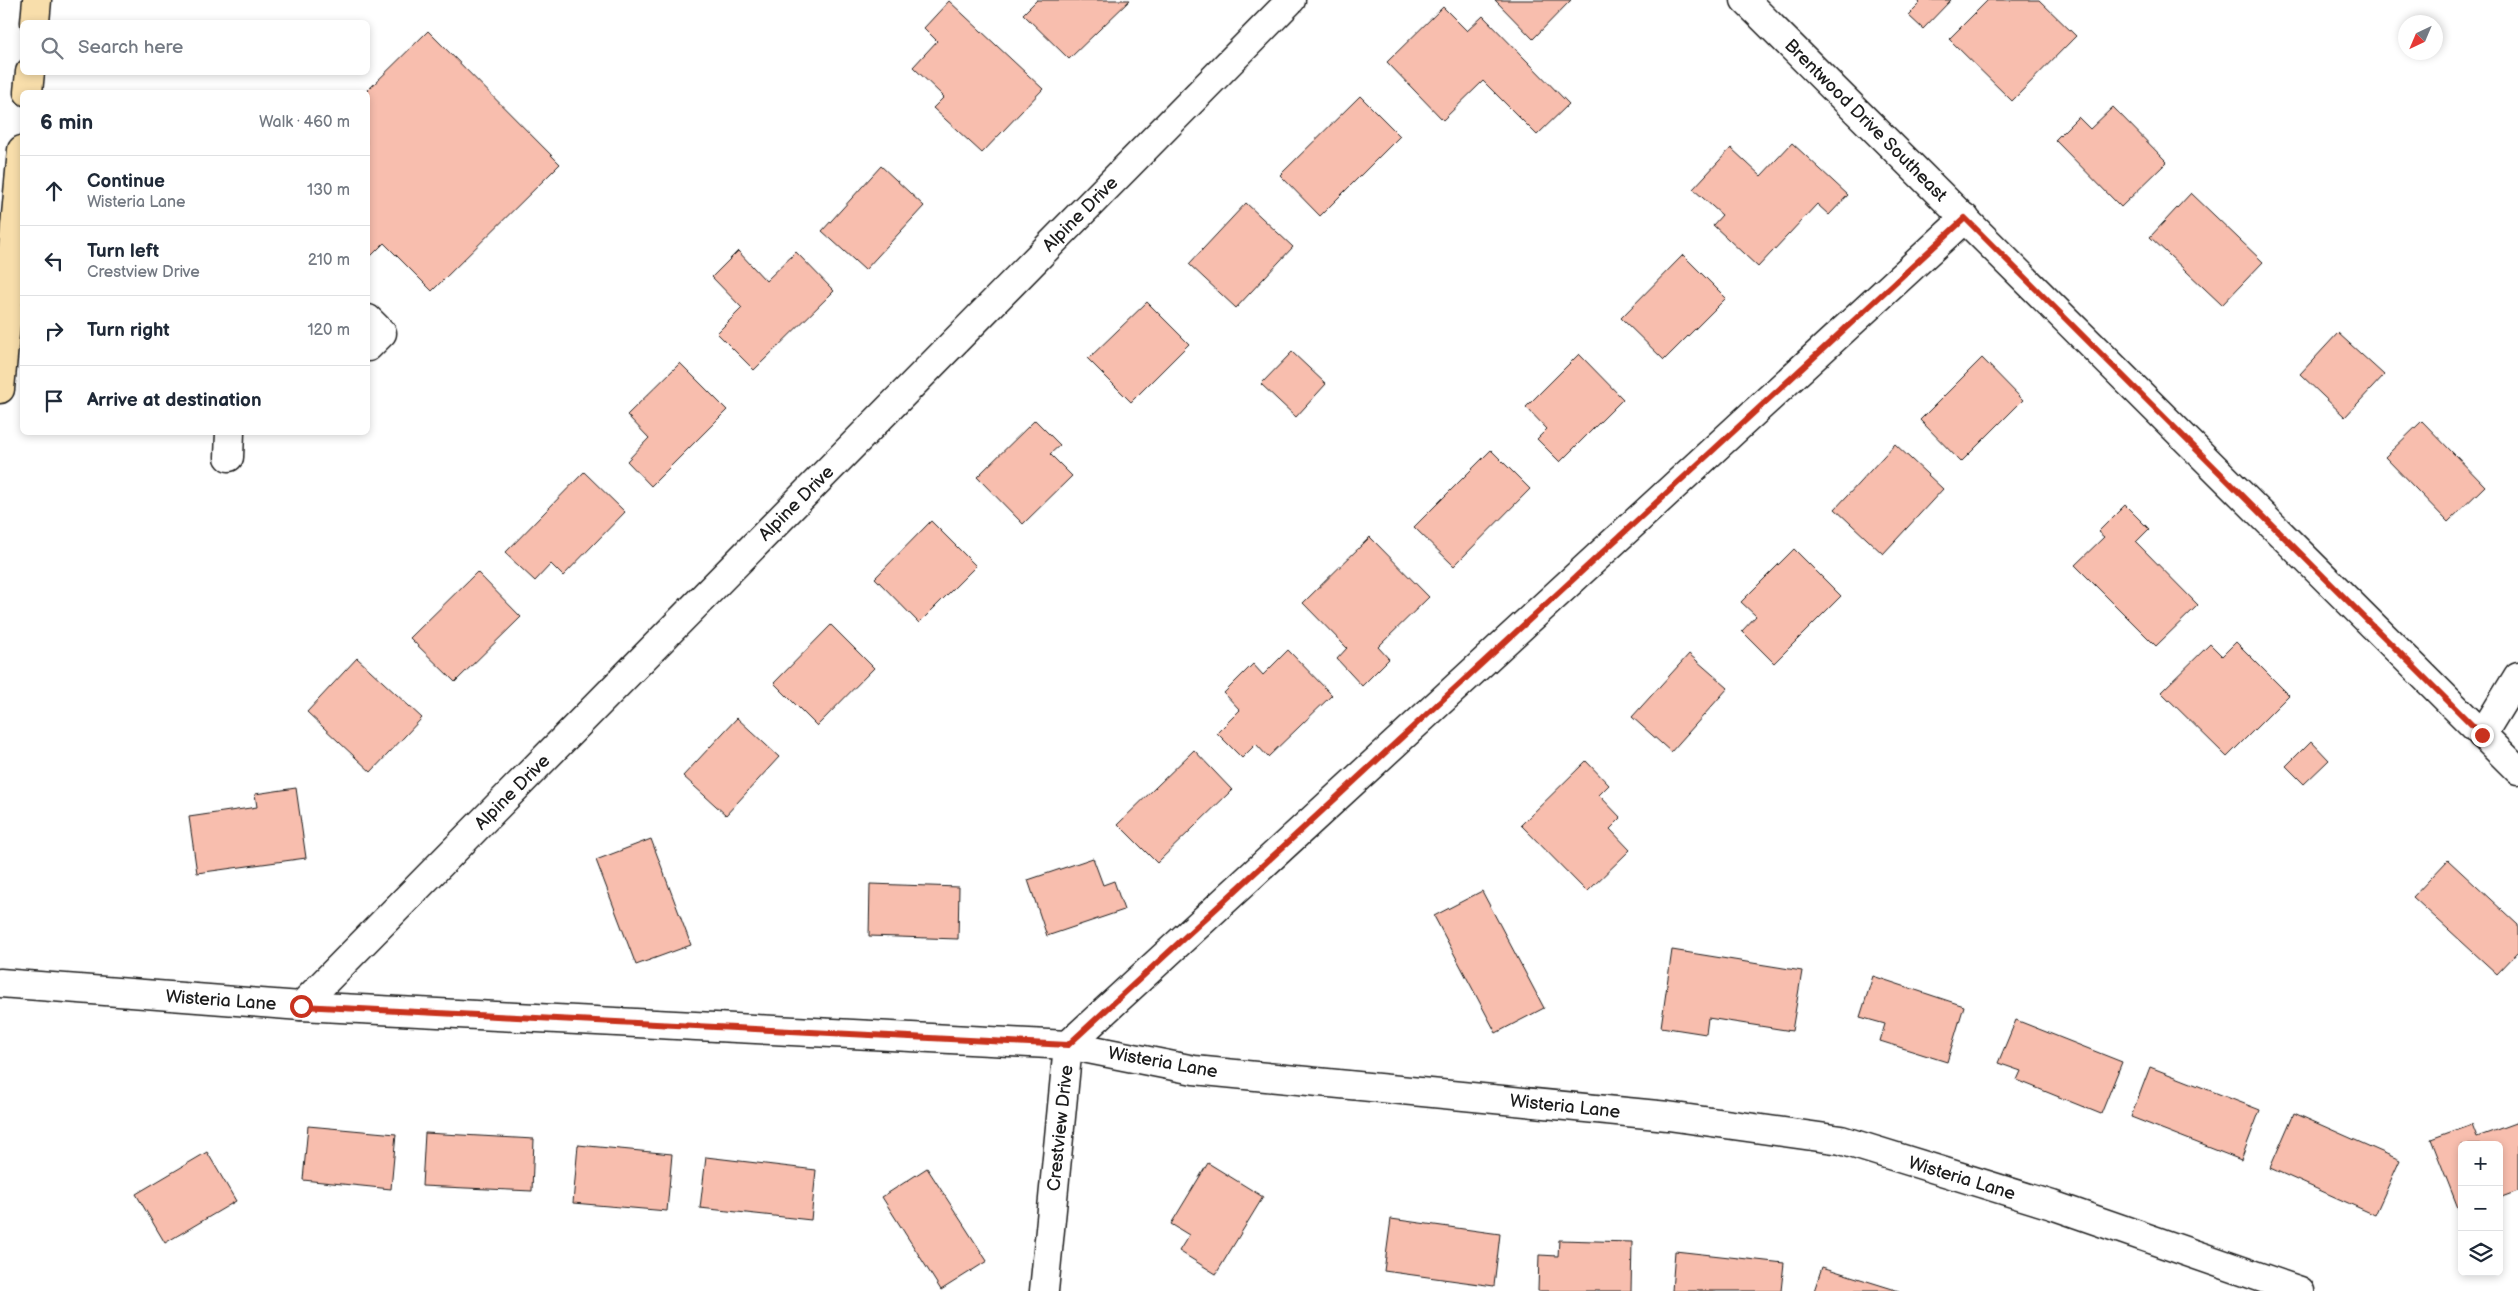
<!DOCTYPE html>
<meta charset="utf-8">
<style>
body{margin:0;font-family:"Balsamiq Sans",sans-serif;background:#f6f6f7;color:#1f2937}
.controls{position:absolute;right:15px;bottom:15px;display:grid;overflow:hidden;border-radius:8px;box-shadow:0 2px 8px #0003}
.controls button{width:45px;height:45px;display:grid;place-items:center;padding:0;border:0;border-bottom:1px solid #e0e1e3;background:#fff;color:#1f2937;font:25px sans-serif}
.compass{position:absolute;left:2398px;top:15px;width:45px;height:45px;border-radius:50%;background:#fff;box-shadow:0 2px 8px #0003;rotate:224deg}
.stop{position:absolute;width:15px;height:15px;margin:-11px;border:4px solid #c8321e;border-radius:50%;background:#fff}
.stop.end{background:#c8321e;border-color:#fff;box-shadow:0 1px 5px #0008}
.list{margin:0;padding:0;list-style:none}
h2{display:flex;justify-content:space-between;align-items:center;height:65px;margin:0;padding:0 20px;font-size:21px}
h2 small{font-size:16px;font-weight:400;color:#747a83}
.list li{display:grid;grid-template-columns:32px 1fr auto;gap:15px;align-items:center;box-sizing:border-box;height:70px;padding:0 20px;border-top:1px solid #e0e1e3}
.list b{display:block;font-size:19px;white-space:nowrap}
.list p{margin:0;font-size:16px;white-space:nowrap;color:#747a83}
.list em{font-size:16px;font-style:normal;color:#747a83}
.icon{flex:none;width:28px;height:28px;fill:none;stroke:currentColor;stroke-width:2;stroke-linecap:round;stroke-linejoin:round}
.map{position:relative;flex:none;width:2518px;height:1291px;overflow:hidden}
.search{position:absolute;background:#fff;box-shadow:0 2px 8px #0003;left:20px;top:20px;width:350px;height:55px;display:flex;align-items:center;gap:12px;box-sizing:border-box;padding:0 18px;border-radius:8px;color:#747a83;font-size:19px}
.panel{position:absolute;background:#fff;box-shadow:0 2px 8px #0003;left:20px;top:90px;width:350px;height:345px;border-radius:8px}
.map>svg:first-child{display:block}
.building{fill:#f8beae;stroke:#1c1c1c}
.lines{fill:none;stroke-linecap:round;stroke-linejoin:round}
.minor-casing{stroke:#1c1c1c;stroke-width:31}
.major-casing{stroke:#1c1c1c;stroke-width:31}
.minor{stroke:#fff;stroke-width:28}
.major{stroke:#f8deab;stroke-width:28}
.route{stroke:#c8321e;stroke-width:6}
.labels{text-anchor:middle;stroke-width:4;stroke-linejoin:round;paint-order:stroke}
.street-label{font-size:18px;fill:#1c1c1c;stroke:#fff}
</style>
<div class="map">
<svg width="2518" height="1291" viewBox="0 0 2518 1291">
<rect width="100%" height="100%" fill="#fff"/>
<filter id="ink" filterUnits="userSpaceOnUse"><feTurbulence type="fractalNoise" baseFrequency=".02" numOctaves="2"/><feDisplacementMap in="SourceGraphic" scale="10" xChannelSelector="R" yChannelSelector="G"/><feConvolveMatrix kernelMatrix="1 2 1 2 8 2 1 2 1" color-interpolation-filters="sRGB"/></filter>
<g filter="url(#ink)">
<!-- building -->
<g class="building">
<polygon points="1037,0 1130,0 1069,59 1023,14"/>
<polygon points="1495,0 1571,0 1533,39"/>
<polygon points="1917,0 1951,0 1923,29 1908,15 1920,3"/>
<polygon points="1988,0 2039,0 2076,36 2012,101 1949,39"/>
<polygon points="949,1 1043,89 982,153 933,108 944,97 913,67 937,41 924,28"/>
<polygon points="1443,7 1467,31 1483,16 1569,104 1537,135 1483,81 1443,120 1387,62"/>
<polygon points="428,31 560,164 432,291 384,243 368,259 366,92"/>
<polygon points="1360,96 1400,136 1320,216 1280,175"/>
<polygon points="2113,107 2167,162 2121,207 2055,140 2078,117 2090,129"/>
<polygon points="1792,143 1848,195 1829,215 1817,204 1758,267 1713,225 1722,215 1693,189 1731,148 1761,176"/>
<polygon points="881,166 924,206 865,270 822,231"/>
<polygon points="2191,193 2263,262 2222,305 2150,237"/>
<polygon points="1246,203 1293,247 1236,308 1189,264"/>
<polygon points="738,251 766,281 796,252 834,291 754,370 717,333 742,308 712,277"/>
<polygon points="1683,255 1726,298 1664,360 1621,318"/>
<polygon points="1147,302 1189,344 1131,402 1088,359"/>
<polygon points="2338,333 2384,375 2345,417 2300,374"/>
<polygon points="1292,352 1326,384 1296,417 1261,384"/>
<polygon points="1579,354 1623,399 1560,462 1537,439 1547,429 1526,407"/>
<polygon points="1982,358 2023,400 1961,462 1920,420"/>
<polygon points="680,363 727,410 651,486 627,461 649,438 627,415"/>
<polygon points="1035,420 1060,445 1050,454 1072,476 1023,524 977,477"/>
<polygon points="2422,421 2485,486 2448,522 2385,457"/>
<polygon points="1895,444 1943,489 1883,554 1835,509"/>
<polygon points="1491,450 1530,489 1454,566 1414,527"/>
<polygon points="584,472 625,512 563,576 551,564 535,581 505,553"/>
<polygon points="2125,505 2149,529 2136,542 2198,605 2156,646 2075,565 2104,537 2098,532"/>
<polygon points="931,521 976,566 919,623 875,578"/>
<polygon points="1370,537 1429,597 1378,647 1389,659 1362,686 1337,659 1347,648 1303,603"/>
<polygon points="1794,549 1841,596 1774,663 1742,631 1756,616 1741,602"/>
<polygon points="477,572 521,617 455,682 410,638"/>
<polygon points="831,625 874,668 817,726 774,683"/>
<polygon points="2236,642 2289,695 2227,757 2161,692 2210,644 2222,656"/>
<polygon points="1288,650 1332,695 1268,757 1256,744 1242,758 1217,733 1240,710 1224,693 1253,664 1263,675"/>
<polygon points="1689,654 1728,688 1671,752 1632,717"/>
<polygon points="357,658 422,718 371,772 307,712"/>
<polygon points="737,718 779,757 726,815 683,776"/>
<polygon points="2311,741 2329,760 2304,784 2286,766"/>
<polygon points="1194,750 1232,790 1157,863 1118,824"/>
<polygon points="1586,761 1609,785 1599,795 1621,818 1610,829 1630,850 1587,892 1521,825"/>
<polygon points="296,788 306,858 197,873 189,817 257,807 255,794"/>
<polygon points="651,839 691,945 636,965 596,860"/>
<polygon points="1093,858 1103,885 1114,881 1124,910 1047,936 1028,880"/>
<polygon points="2448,860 2518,925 2518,952 2497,974 2413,897"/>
<polygon points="870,884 959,887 958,939 869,936"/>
<polygon points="1482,891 1544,1008 1496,1033 1434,916"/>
<polygon points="1672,950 1802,971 1792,1031 1708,1018 1706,1034 1661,1027"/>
<polygon points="1873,976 1964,1006 1947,1062 1880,1041 1885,1024 1860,1017"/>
<polygon points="2016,1020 2122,1062 2101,1114 2017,1080 2021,1071 1998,1063"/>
<polygon points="2150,1067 2260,1110 2241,1160 2131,1117"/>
<polygon points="2294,1113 2400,1160 2375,1215 2270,1168"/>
<polygon points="2518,1122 2518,1191 2499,1198 2499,1145 2462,1145 2462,1212 2460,1213 2431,1139 2472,1124 2477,1137"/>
<polygon points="308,1126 396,1134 391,1189 303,1180"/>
<polygon points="425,1133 534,1139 532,1191 422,1186"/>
<polygon points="578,1145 672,1154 667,1211 573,1203"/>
<polygon points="207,1152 236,1201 165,1243 136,1194"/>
<polygon points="706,1157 816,1170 811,1220 700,1208"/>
<polygon points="1208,1163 1263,1197 1216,1274 1179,1251 1189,1235 1171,1224"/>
<polygon points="927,1168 987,1261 941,1290 882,1197"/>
<polygon points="1391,1219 1500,1234 1494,1286 1384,1271"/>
<polygon points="1559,1240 1632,1242 1631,1291 1538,1291 1539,1255 1558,1256"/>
<polygon points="1675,1251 1784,1263 1781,1291 1672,1291"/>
<polygon points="1822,1267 1899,1291 1814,1291"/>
</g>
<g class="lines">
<defs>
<g id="minor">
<polyline points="1745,0 2518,770"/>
<polyline points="368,319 382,333 368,347"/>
<polyline points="229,457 230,432"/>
<polyline points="2482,735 2518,676"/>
<polyline points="0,983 301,1006 1068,1045 1194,1070 1668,1116 1841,1140 2052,1205 2300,1291"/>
<polyline points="301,1006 1291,0"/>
<polyline points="1044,1291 1068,1045 1965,218"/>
</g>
<g id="major">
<polyline points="35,22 37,0"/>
<polyline points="28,92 30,72"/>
<polyline points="0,389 22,150"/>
</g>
</defs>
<!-- minor casing -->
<use href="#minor" class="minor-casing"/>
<!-- major casing -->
<use href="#major" class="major-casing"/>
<!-- minor -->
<use href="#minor" class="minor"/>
<!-- major -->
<use href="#major" class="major"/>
</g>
</g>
<g class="lines" filter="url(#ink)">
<!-- route -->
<polyline class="route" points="301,1006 1068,1045 1965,218 2482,735"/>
</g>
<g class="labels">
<!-- street labels -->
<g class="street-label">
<text transform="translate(1866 120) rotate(45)" y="6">Brentwood Drive Southeast</text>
<text transform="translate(1080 214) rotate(-45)" y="6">Alpine Drive</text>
<text transform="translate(796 503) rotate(-45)" y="6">Alpine Drive</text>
<text transform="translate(512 792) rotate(-45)" y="6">Alpine Drive</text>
<text transform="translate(221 1000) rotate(4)" y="6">Wisteria Lane</text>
<text transform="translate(1163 1062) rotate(10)" y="6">Wisteria Lane</text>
<text transform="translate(1565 1106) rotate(6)" y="6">Wisteria Lane</text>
<text transform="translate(1060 1128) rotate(-84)" y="6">Crestview Drive</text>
<text transform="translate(1962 1178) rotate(17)" y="6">Wisteria Lane</text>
</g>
</g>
</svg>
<div class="controls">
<button>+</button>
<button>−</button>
<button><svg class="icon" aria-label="layers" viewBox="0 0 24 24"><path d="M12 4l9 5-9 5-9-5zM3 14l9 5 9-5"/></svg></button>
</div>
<svg class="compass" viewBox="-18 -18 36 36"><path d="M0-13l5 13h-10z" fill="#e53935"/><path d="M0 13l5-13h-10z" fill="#747a83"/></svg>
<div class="stop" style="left:301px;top:1006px"></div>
<div class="stop end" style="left:2482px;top:735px"></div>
<div class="search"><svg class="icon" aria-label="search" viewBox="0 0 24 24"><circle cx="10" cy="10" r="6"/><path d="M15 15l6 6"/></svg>Search here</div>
<section class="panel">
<h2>6 min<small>Walk · 460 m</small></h2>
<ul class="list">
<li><svg class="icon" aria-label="ahead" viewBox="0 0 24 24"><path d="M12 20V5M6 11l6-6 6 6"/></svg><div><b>Continue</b><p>Wisteria Lane</p></div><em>130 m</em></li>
<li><svg class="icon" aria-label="left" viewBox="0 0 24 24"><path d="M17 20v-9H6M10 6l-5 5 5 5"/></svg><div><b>Turn left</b><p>Crestview Drive</p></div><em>210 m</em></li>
<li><svg class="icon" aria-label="right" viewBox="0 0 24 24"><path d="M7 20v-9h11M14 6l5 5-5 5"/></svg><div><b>Turn right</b></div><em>120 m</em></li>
<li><svg class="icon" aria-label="arrive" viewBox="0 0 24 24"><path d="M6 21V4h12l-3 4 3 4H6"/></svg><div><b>Arrive at destination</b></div></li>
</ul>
</section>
</div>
